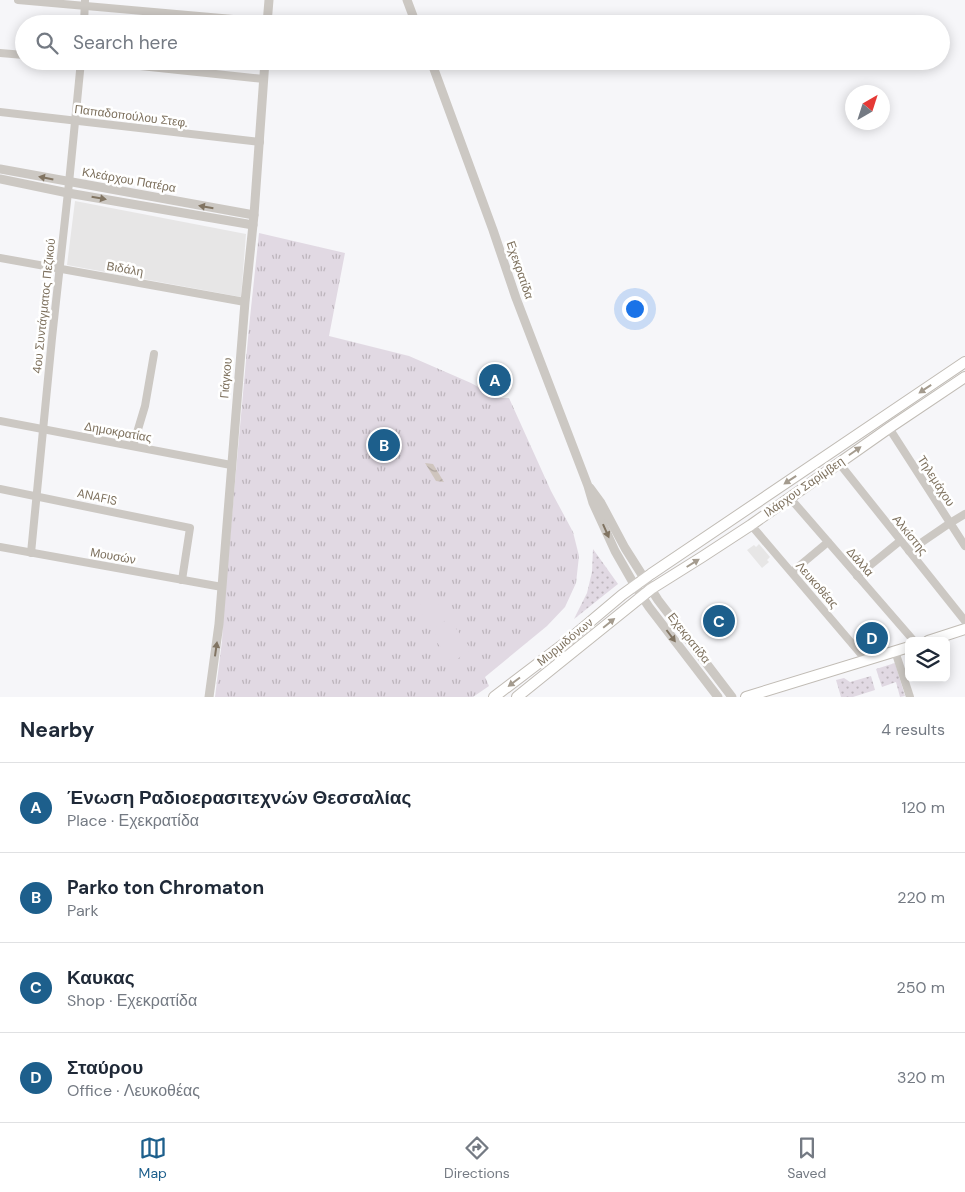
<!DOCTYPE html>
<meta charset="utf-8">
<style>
body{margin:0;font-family:"DM Sans",sans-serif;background:#f6f6f7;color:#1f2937}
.controls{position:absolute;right:15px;bottom:15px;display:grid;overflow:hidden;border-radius:8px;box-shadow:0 2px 12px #0003}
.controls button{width:45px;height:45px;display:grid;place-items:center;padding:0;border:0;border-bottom:1px solid #e0e1e3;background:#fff;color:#1f2937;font:25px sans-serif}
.compass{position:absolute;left:845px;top:85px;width:45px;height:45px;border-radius:50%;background:#fff;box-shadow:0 2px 12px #0003;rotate:39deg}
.you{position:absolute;left:634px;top:308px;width:18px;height:18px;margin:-12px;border:4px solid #fff;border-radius:50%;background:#1a73e8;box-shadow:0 0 0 8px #1a73e833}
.badge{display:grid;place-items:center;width:32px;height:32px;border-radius:50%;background:#1d5f8c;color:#fff;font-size:16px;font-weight:700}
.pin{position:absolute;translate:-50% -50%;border:2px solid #fff;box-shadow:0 1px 5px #0006}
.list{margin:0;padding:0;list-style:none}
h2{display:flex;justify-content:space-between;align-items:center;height:65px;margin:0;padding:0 20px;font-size:21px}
h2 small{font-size:16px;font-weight:400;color:#747a83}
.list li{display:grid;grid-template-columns:32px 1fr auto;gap:15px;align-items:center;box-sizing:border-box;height:90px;padding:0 20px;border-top:1px solid #e0e1e3}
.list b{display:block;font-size:19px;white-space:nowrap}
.list p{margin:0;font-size:16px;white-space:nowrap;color:#747a83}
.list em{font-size:16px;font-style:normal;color:#747a83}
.icon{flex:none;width:28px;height:28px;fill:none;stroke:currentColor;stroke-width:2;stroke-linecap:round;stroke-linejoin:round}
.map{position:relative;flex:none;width:965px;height:697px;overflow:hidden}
.search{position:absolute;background:#fff;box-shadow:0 2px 12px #0003;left:15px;right:15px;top:15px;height:55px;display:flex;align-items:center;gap:12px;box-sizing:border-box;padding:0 18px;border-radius:28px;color:#747a83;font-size:19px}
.sheet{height:425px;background:#fff}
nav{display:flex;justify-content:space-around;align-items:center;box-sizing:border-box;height:70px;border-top:1px solid #e0e1e3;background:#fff;font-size:14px;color:#747a83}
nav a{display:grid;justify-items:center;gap:2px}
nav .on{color:#1d5f8c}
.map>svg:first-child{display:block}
.built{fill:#e7e6e6}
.grass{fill:url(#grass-dots)}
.park{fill:url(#park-tufts)}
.pitch{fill:#e1d9e3}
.water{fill:url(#water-waves)}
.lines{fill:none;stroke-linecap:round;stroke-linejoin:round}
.secondary-casing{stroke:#c1bcb5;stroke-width:12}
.minor{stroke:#ccc8c3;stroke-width:8}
.tertiary{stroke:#ccc8c3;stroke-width:9}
.secondary{stroke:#fff;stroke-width:10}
.oneway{fill:#817462}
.oneway2{fill:#a49b8e}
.labels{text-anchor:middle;stroke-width:5;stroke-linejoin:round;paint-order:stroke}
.street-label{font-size:12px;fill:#7d705d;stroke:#fff}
</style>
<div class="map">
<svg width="965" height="697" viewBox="0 0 965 697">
<defs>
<pattern id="grass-dots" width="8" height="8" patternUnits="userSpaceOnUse" patternTransform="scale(1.25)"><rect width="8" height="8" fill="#e1d9e3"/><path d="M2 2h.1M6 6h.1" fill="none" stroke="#bcb4bb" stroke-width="1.8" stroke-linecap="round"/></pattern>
<pattern id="park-tufts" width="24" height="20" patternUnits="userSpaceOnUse" patternTransform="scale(1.25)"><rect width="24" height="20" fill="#e1d9e3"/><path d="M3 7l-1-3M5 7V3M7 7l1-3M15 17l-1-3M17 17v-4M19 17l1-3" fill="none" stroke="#bcb4bb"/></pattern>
<pattern id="water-waves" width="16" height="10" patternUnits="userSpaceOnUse" patternTransform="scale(1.25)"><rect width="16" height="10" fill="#cfc5be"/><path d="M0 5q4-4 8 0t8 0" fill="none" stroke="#ada49e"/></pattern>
</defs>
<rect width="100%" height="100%" fill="#f6f6f9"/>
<!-- built -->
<g class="built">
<polygon points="75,201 246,234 241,297 67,265"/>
<polygon points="759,544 770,557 767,560 769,562 762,568 747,550 754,545 756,547"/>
</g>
<!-- grass -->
<g class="grass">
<polygon points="593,549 618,584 574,619 587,593 592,572"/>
<polygon points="895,663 905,696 900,697 896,682 882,687 876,669"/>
<polygon points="871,676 875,690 853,697 841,697 836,680 844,678 850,682"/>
</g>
<!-- park -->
<polygon class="park" points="259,233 345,253 329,336 409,356 471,383 498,398 509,398 551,491 573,532 579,556 576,583 565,607 547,626 485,677 489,686 473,697 215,697 222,641 224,604 249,327"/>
<!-- pitch -->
<g class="pitch">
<polygon points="432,596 449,618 433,629 417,607"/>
<polygon points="452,623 471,649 452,663 433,637"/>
</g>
<!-- water -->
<polygon class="water" points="425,463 433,464 444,482 436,481"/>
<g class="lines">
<defs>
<g id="secondary">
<polyline points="928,641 965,629"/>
<polyline points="494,697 565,643 622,595 651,574 965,362"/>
<polyline points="517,697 651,589 702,557 751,525 889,428 965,377"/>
<polyline points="746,697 909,647"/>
</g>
</defs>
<!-- secondary casing -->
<use href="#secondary" class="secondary-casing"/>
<!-- minor -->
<g class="minor">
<polyline points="18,0 267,22"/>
<polyline points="84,24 85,0"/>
<polyline points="0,53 24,55"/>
<polyline points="93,61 264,79"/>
<polyline points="0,112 260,142"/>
<polyline points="0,258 245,302"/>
<polyline points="0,421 231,465"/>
<polyline points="889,428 965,546"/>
<polyline points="133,446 145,406 154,354"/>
<polyline points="839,463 965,621"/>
<polyline points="0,489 190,528 182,580"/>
<polyline points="790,498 914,641"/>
<polyline points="751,525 866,660"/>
<polyline points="0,547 222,587"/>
<polyline points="909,551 950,523 965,514"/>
<polyline points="31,553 52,338 69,183 81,61"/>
<polyline points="792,572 828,542"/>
<polyline points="857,576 900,541"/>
<polyline points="895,651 910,697"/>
</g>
<!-- tertiary -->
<g class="tertiary">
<polyline points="407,0 416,24"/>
<polyline points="267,24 269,0"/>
<polyline points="431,61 493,230 516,298 588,486 593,503 615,551 635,586 649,607 718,697"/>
<polyline points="0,169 254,215"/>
<polyline points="0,179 68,193 253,225"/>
<polyline points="590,488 601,503 625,548 658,600 732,697"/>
<polyline points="209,697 219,624 245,302 254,215 265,61"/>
</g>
<!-- secondary -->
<use href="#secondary" class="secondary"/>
</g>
<!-- one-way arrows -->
<defs><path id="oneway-solid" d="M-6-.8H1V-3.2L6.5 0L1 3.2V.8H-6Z" transform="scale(1.25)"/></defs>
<g class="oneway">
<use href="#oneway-solid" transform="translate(46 178) rotate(-169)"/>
<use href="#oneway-solid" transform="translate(99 198) rotate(10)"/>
<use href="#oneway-solid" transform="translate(206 207) rotate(-170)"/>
<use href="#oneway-solid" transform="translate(606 531) rotate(66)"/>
<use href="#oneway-solid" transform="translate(671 636) rotate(53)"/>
<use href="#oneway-solid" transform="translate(216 649) rotate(-82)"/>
</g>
<g class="oneway2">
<use href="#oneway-solid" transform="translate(925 389) rotate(146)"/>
<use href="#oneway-solid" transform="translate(855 451) rotate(-35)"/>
<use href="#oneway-solid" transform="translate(790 480) rotate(146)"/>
<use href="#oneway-solid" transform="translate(693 563) rotate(-32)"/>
<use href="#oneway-solid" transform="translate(609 623) rotate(-39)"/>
<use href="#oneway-solid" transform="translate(514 682) rotate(143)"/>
</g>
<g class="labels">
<!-- street labels -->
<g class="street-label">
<text transform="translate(131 116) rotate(7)" y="4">Παπαδοπούλου Στεφ.</text>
<text transform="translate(129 180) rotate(10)" y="4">Κλεάρχου Πατέρα</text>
<text transform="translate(125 269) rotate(10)" y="4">Βιδάλη</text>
<text transform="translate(520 270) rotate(71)" y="4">Εχεκρατίδα</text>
<text transform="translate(44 306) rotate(-84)" y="4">4ου Συντάγματος Πεζικού</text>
<text transform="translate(226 378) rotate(-85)" y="4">Γιάγκου</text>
<text transform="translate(118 432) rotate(10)" y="4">Δημοκρατίας</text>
<text transform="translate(936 481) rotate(57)" y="4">Τηλεμάχου</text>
<text transform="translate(804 487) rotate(-35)" y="4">Ιλάρχου Σαρίμβεη</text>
<text transform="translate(97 497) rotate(12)" y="4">ANAFIS</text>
<text transform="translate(910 535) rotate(51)" y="4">Αλκίστης</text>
<text transform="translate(113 556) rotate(10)" y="4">Μουσών</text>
<text transform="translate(860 562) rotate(49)" y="4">Δάλλα</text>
<text transform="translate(817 585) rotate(49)" y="4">Λευκοθέας</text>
<text transform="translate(689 638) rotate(52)" y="4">Εχεκρατίδα</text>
<text transform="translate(565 642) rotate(-39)" y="4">Μυρμιδόνων</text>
</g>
</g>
</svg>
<div class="controls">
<button><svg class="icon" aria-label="layers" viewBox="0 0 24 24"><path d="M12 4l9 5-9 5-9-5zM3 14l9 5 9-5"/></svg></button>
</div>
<svg class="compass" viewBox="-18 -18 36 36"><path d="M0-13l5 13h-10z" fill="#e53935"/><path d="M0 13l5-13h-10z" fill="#747a83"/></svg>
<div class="you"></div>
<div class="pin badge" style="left:495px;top:380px">A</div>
<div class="pin badge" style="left:384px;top:445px">B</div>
<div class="pin badge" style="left:719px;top:621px">C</div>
<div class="pin badge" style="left:872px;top:638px">D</div>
<div class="search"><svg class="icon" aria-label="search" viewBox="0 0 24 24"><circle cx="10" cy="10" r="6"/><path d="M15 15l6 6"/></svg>Search here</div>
</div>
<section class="sheet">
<h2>Nearby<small>4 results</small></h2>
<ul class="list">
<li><span class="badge">A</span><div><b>Ένωση Ραδιοερασιτεχνών Θεσσαλίας</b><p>Place · Εχεκρατίδα</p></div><em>120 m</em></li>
<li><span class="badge">B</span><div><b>Parko ton Chromaton</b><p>Park</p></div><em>220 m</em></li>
<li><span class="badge">C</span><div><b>Καυκας</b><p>Shop · Εχεκρατίδα</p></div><em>250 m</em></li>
<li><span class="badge">D</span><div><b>Σταύρου</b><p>Office · Λευκοθέας</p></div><em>320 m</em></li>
</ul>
</section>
<nav>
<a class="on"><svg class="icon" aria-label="map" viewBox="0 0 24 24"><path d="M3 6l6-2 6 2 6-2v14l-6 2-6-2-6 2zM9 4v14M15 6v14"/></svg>Map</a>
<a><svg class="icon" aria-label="directions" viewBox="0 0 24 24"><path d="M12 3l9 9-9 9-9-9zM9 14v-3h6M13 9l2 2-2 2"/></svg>Directions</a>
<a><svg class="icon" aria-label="saved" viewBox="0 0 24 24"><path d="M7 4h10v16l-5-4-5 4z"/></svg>Saved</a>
</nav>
